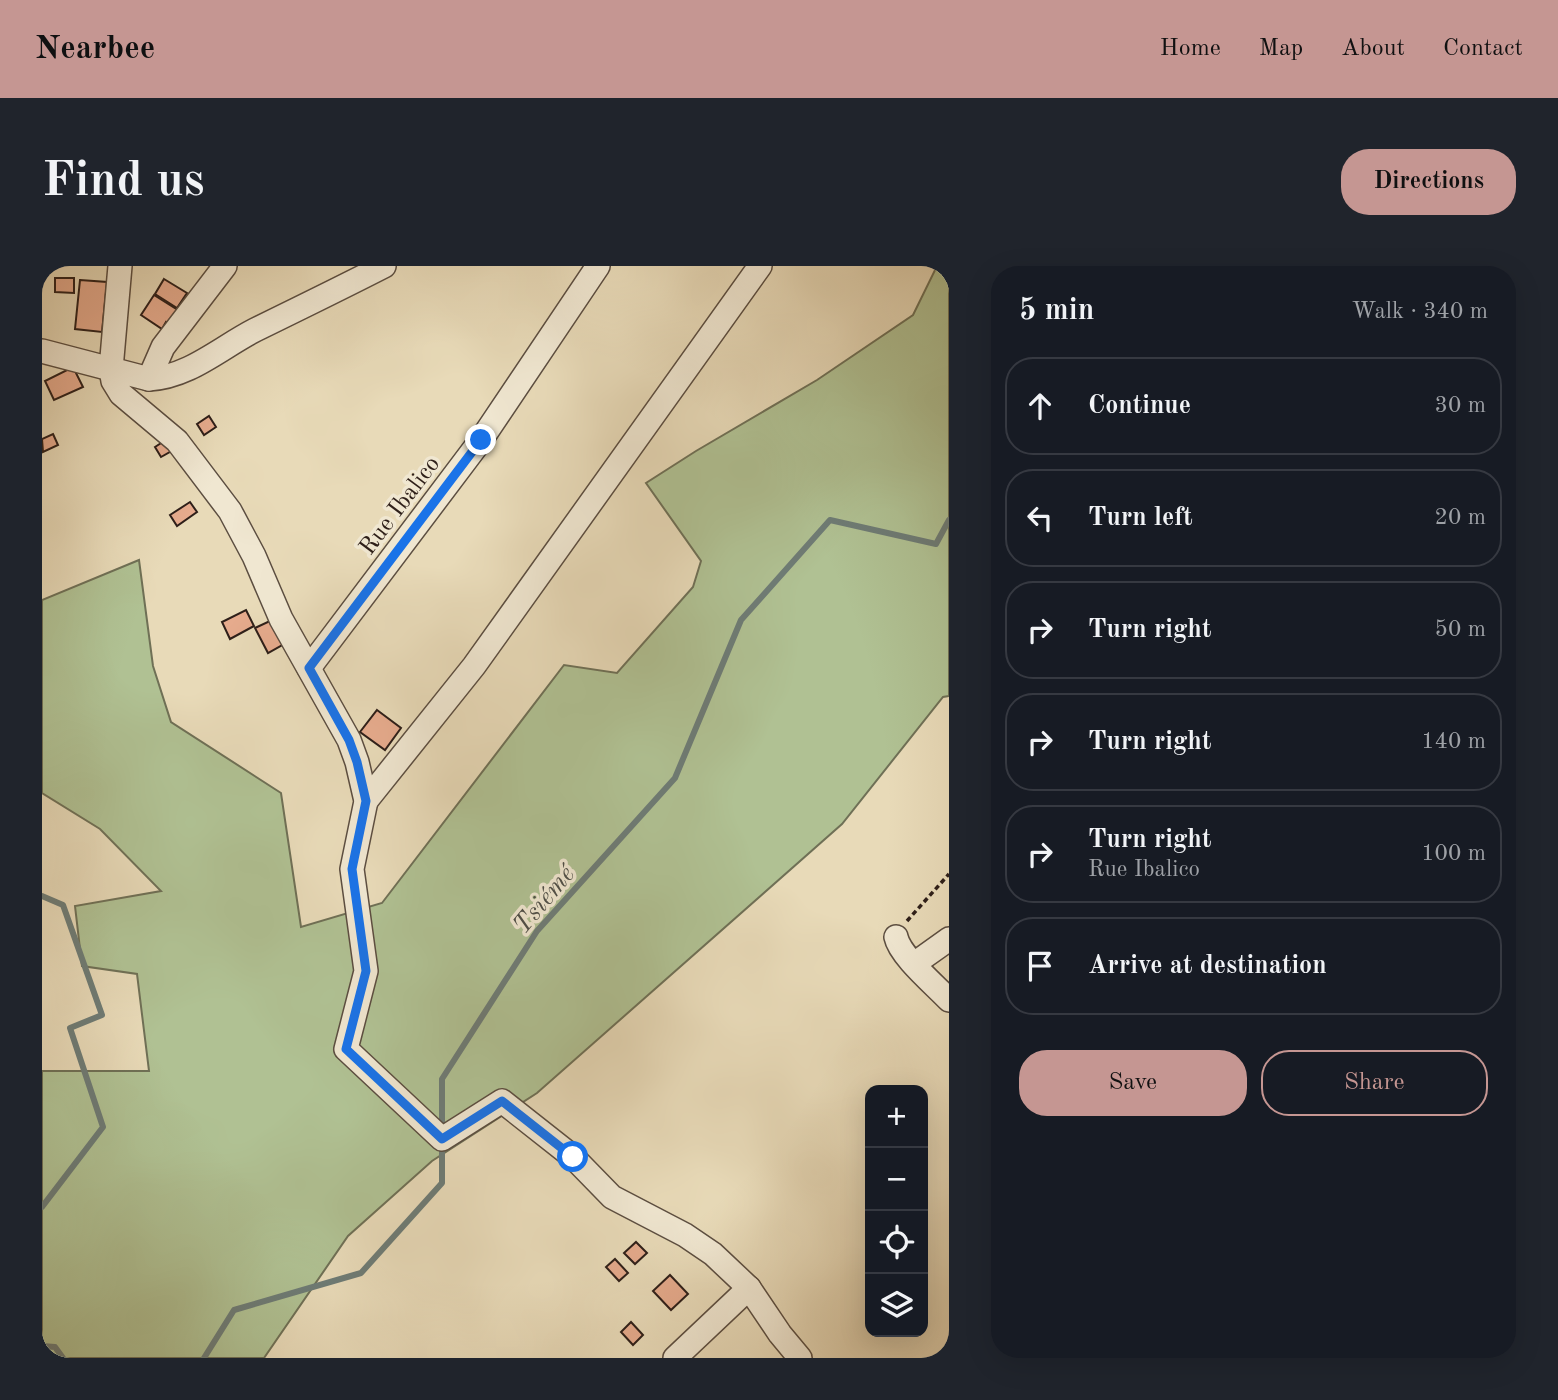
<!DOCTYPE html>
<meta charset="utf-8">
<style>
body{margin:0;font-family:"Old Standard TT",serif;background:#20242c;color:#f1f3f6}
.controls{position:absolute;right:21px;bottom:21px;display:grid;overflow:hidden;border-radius:14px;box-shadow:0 7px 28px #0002}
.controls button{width:63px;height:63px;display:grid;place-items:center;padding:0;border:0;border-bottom:2px solid #363941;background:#171b24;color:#f1f3f6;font:35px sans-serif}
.stop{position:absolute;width:21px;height:21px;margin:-16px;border:5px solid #1a73e8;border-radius:50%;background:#fff}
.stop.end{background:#1a73e8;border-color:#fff;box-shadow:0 2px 7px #0008}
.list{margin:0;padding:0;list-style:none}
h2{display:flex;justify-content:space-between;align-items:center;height:91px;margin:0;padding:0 28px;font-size:30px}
h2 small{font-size:23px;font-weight:400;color:#9ea1a6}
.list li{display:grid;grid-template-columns:46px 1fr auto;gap:21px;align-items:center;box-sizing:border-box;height:98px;margin:0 14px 14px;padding:0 14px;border:2px solid #363941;border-radius:28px}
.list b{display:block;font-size:26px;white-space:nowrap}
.list p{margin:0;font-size:23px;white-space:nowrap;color:#9ea1a6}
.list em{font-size:23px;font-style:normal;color:#9ea1a6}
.actions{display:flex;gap:14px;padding:21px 28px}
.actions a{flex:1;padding:16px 0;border:2px solid #c59692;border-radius:28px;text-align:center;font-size:24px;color:#c59692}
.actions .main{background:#c59692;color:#111}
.icon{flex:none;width:38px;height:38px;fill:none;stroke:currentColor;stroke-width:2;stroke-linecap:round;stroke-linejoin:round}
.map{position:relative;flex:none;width:907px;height:1092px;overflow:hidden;border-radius:28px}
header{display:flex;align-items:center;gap:42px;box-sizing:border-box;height:98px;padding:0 35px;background:#c59692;color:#111}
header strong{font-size:33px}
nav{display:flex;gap:38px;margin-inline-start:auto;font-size:24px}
.intro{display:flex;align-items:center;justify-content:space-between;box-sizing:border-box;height:168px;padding:0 42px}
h1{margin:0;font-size:49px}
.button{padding:18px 32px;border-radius:28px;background:#c59692;color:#111;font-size:24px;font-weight:700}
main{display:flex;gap:42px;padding:0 42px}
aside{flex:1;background:#171b24;border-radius:28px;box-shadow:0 7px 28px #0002}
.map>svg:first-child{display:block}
.green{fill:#b0c193;stroke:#6f7056;stroke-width:2}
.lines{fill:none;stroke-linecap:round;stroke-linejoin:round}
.stream{stroke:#6e7c76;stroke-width:6}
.building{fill:#e6ab8d;stroke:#2e1f19;stroke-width:2}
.minor-casing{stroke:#5c4e41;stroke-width:26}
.path{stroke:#2e1f19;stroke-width:3.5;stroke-dasharray:5 3.5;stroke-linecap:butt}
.minor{stroke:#f0e7d1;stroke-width:23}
.route{stroke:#1a73e8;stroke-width:9}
.labels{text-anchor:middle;stroke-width:7;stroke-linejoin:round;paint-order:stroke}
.street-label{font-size:24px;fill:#2e1f19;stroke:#f0e7d1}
.water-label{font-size:26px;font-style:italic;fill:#4e4e48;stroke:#f0e7d1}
</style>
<header>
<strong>Nearbee</strong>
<nav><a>Home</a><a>Map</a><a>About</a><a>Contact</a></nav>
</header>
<div class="intro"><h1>Find us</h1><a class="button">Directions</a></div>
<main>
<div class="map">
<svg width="907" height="1092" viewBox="0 0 907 1092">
<rect width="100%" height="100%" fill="#e8dab8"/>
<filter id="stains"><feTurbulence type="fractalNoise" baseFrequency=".00286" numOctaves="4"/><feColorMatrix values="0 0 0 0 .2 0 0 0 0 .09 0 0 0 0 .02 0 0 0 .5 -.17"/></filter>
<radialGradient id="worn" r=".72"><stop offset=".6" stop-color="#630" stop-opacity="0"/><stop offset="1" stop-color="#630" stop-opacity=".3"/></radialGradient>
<!-- green -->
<polygon class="green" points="895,0 907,0 907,430 901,431 800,558 495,827 390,895 306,970 222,1092 0,1092 0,805 107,805 95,708 40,700 33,640 119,625 58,563 0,527 0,334 97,294 111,400 129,456 239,527 259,661 340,637 522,399 575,407 651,321 659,295 604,217 654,185 775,114 871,49"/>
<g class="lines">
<!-- stream -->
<g class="stream">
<polyline points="0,630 21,639 60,749 28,762 61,861 0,941"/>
<polyline points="400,863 400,813 495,665 633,512 699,354 788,254 894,278 907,254"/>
<polyline points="0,1080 13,1081 21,1092"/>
<polyline points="162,1092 192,1044 319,1007 400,917 400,877"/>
</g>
</g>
<!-- building -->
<g class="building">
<polygon points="13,12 32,12 32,27 13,26"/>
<polygon points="122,13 145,27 135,42 113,28"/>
<polygon points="38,14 65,16 60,66 33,63"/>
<polygon points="112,29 139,46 130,60 124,56 120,63 99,49"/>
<polygon points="31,101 41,121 12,134 3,115"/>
<polygon points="167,150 174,161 162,169 155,158"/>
<polygon points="11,168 16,179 1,186 0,173"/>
<polygon points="127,172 133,183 119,191 113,181"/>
<polygon points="148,236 155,246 135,260 128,249"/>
<polygon points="204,344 212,360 188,373 180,356"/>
<polygon points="230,354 242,378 226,387 213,362"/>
<polygon points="335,444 359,462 343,484 318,466"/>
<polygon points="594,976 605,987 593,998 582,987"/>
<polygon points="573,993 586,1007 577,1015 564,1001"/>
<polygon points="628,1009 646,1028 629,1044 611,1025"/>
<polygon points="589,1056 601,1069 591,1079 579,1066"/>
</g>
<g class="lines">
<defs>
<g id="minor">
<polyline points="78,0 69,103 71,115 79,128 135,175 188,245 212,290 239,353 307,474 315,496 324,535 310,603 324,705 304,783 400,873 460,835 531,891 570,931 643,969 671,988 707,1022 738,1068 758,1092"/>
<path d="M 0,85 L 107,113 C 147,111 178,82 213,64 C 256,43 299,22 342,0"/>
<polyline points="107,113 121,81 183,0"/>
<polyline points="267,402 439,174 556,0"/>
<polyline points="324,535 432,400 718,0"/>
<path d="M 854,671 C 858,690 893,719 907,734"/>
<polyline points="872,698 907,673"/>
<polyline points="633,1092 707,1022"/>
</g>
</defs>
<!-- minor casing -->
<use href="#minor" class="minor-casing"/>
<!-- path -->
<polyline class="path" points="865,655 907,608"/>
<!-- minor -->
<use href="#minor" class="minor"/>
</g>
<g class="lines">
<!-- route -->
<polyline class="route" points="439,174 267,402 307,474 315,496 324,535 310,603 324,705 304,783 400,873 460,835 531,891"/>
</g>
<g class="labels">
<!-- street labels -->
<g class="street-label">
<text transform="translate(357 239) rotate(-53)" y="8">Rue Ibalico</text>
</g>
<!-- water labels -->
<g class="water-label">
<text transform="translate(501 633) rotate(-50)" y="9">Tsiémé</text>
</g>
</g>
<rect width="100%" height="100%" filter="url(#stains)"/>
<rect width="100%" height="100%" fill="url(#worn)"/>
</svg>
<div class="controls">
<button>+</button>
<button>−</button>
<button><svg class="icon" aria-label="locate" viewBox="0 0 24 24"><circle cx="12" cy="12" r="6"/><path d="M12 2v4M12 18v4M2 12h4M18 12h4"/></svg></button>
<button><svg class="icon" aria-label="layers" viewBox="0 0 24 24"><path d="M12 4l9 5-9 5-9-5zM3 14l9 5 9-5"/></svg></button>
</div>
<div class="stop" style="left:531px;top:891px"></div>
<div class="stop end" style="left:439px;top:174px"></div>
</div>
<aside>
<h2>5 min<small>Walk · 340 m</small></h2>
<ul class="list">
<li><svg class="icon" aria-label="ahead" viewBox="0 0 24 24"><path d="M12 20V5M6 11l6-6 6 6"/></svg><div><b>Continue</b></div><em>30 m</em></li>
<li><svg class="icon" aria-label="left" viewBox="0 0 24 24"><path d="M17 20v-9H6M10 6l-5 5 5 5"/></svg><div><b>Turn left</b></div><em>20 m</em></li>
<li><svg class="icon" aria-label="right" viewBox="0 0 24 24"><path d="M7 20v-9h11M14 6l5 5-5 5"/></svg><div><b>Turn right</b></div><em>50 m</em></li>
<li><svg class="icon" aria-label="right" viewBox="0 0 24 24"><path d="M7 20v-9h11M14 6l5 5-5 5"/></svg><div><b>Turn right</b></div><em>140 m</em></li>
<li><svg class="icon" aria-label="right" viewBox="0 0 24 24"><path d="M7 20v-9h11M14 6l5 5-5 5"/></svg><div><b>Turn right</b><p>Rue Ibalico</p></div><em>100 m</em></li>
<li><svg class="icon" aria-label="arrive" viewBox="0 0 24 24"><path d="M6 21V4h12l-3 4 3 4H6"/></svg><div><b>Arrive at destination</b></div></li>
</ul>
<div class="actions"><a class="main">Save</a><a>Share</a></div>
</aside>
</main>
